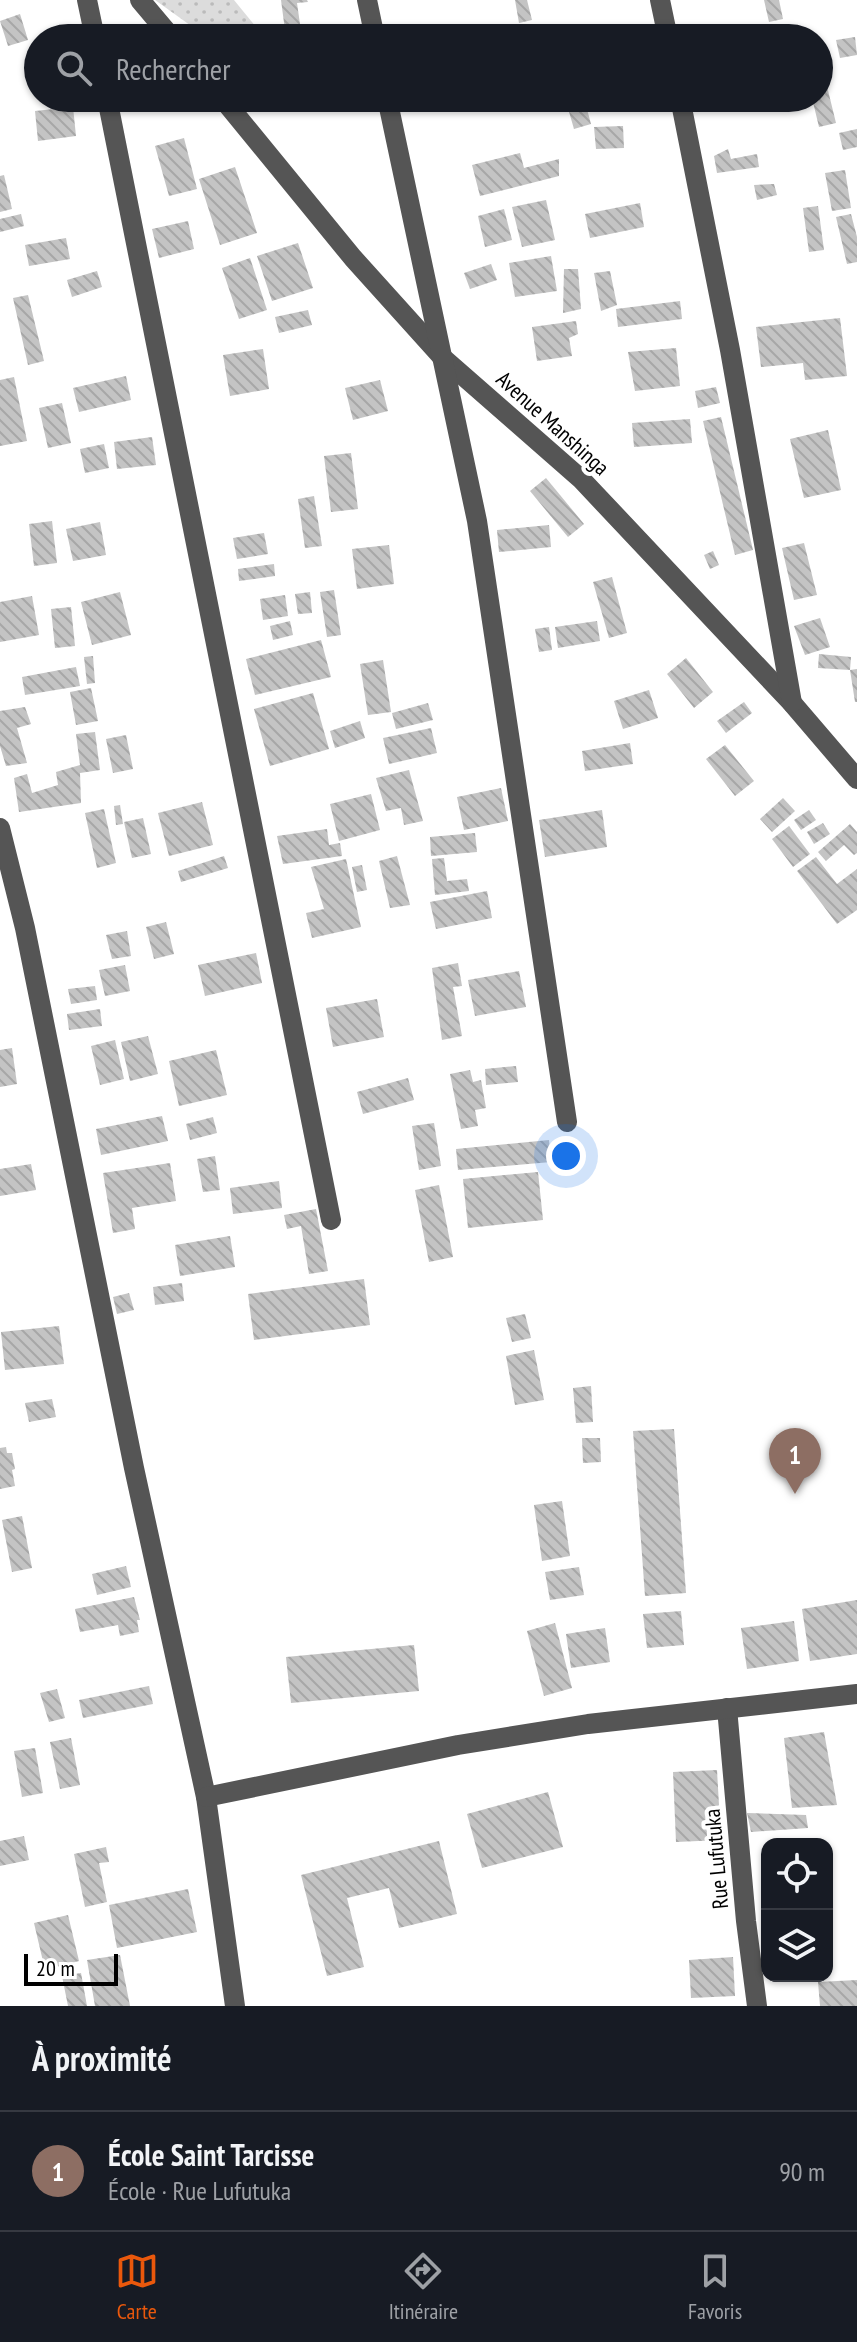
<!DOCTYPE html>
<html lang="fr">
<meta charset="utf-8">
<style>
body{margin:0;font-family:"PT Sans Narrow",sans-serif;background:#242831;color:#f1f3f6}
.controls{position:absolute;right:24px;bottom:24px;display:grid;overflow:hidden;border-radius:16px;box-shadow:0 2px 6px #0004}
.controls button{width:72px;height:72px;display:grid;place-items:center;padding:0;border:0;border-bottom:2px solid #363941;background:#171b24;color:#f1f3f6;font:40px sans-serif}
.scale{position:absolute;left:24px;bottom:20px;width:94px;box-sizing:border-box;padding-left:8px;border:4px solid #000;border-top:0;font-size:22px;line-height:28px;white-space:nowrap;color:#000;-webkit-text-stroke:6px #fff;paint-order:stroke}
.you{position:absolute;left:566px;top:1156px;width:28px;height:28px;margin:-20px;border:6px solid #fff;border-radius:50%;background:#1a73e8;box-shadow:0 0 0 12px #1a73e833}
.badge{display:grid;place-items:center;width:52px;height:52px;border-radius:50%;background:#ea580c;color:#fff;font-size:26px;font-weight:700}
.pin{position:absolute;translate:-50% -66px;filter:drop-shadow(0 2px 4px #0008)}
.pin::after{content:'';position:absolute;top:42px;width:28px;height:24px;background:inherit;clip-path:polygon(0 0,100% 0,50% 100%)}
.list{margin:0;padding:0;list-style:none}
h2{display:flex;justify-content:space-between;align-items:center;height:104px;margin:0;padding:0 32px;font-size:34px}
h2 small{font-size:26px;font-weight:400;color:#9ea1a6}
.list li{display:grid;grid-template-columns:52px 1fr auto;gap:24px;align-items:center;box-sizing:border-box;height:120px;padding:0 32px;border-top:2px solid #363941}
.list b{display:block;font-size:30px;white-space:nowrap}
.list p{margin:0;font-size:26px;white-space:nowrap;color:#9ea1a6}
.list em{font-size:26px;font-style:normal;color:#9ea1a6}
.icon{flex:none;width:44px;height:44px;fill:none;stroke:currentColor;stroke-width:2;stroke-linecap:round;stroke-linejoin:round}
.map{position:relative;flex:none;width:857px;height:2006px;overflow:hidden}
.search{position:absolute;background:#171b24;box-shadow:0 2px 6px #0004;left:24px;right:24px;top:24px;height:88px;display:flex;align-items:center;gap:20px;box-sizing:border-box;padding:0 28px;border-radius:44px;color:#9ea1a6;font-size:30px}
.sheet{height:224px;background:#171b24}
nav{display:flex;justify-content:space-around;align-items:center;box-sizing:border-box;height:112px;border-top:2px solid #363941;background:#171b24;font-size:22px;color:#9ea1a6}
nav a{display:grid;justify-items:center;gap:4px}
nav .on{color:#ea580c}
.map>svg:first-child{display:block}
.grass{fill:url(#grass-dots)}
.building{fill:url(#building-back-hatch)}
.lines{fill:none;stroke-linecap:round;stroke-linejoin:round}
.minor{stroke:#555;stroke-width:20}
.labels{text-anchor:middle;stroke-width:8;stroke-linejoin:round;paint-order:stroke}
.street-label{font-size:22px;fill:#000;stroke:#fff}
</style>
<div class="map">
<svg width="857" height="2006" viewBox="0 0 857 2006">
<defs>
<pattern id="grass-dots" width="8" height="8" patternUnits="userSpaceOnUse" patternTransform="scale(2)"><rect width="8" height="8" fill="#dcdcdc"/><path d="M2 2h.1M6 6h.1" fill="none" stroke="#bbb" stroke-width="1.8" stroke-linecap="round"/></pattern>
<pattern id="building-back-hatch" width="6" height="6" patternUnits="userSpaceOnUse" patternTransform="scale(2)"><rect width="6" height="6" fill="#c4c4c4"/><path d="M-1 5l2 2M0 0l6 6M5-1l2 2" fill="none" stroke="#a7a7a7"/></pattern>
</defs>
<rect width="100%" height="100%" fill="#fff"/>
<!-- grass -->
<polygon class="grass" points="155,0 234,0 265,38 208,38"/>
<!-- building -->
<g class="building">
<polygon points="281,0 307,0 308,2 297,3 302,38 286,38"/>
<polygon points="515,0 527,0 532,20 519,23"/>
<polygon points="764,0 779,0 783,19 769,22"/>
<polygon points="20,14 28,40 8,46 0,21"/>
<polygon points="855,37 857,55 840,58 836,40"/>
<polygon points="824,74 836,123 819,127 812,98 819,98 819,76"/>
<polygon points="470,98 500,98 501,99 472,106"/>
<polygon points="565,98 584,98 591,124 574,129"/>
<polygon points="73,107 76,136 38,141 35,111"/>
<polygon points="623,126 624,148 596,149 594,127"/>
<polygon points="857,129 857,147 843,150 839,133"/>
<polygon points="184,138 197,189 169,196 155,146"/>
<polygon points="728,149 731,159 757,154 759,167 717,173 714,156"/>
<polygon points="520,153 524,168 559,159 559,176 480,196 472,165"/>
<polygon points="235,167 257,233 220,245 199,179"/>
<polygon points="845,170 851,208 832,211 825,173"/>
<polygon points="4,175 12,209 0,212 0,176"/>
<polygon points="774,184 777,195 757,200 754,185"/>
<polygon points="546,200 555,240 522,247 512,207"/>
<polygon points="640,203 644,227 590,238 585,214"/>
<polygon points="818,206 824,250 809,252 803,208"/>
<polygon points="504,209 512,240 485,247 478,216"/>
<polygon points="21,214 24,226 0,232 0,219"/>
<polygon points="851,214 857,237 857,262 847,264 836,217"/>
<polygon points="188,221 194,249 159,258 152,229"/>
<polygon points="66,238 70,259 29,266 25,245"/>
<polygon points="298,243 313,288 272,301 257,256"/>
<polygon points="551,256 557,291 515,297 509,263"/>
<polygon points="250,258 267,310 239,319 222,268"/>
<polygon points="491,264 497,280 470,289 464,273"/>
<polygon points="564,269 578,269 581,309 563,313"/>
<polygon points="97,271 102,287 72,297 67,280"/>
<polygon points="610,271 617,305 601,311 594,273"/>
<polygon points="28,295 44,361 28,365 13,298"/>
<polygon points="680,301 682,319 618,327 616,309"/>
<polygon points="308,310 312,325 279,333 275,317"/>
<polygon points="840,318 847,376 805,380 803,363 761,367 756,327"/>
<polygon points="576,321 578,334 569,338 572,356 537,361 532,327"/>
<polygon points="676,348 680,386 635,391 628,352"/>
<polygon points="263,349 269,389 230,396 223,355"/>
<polygon points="126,376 131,400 79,412 73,388"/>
<polygon points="14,377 27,441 0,446 0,380"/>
<polygon points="380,380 388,411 353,420 345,388"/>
<polygon points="716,387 720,403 698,408 695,391"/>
<polygon points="62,403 71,443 48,448 39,408"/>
<polygon points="721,417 753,550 735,555 703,421"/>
<polygon points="690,419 692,443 634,447 632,423"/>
<polygon points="828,430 841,490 804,498 790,439"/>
<polygon points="152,437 156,465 117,469 114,442"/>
<polygon points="104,444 109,468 85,473 80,449"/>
<polygon points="351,453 358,509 331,512 324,456"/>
<polygon points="546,478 584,524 568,537 530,491"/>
<polygon points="314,496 322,546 305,548 298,499"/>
<polygon points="52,521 57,563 34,566 29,524"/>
<polygon points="100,522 106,555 73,561 66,529"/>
<polygon points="549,525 551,547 499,552 497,530"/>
<polygon points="264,533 268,554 237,559 233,538"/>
<polygon points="804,543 817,595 794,600 782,548"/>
<polygon points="389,545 394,584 357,589 352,549"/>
<polygon points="713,551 719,565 710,569 704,555"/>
<polygon points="274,564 275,576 239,581 238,569"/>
<polygon points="612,577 627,633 609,638 593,582"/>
<polygon points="334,590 341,635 327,637 320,592"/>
<polygon points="120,592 131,635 92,645 81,602"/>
<polygon points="310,592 312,613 298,614 295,594"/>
<polygon points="285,595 288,616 263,620 260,599"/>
<polygon points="32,596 39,635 0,642 0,602"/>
<polygon points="71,607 75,646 55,648 51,609"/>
<polygon points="820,618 830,647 805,655 794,626"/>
<polygon points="290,621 293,635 273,640 270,626"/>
<polygon points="597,621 600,641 558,648 555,627"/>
<polygon points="549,627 552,650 539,652 535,629"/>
<polygon points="321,640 331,677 255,695 246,659"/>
<polygon points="819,654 851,657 850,670 818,668"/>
<polygon points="93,656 95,683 87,684 84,657"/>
<polygon points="686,658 713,692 694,708 667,674"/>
<polygon points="383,660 391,712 368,715 360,664"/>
<polygon points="76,667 80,686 25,695 22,677"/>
<polygon points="857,669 857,702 855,702 850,670"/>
<polygon points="91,688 98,721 76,725 70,692"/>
<polygon points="649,690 658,718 623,729 614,701"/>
<polygon points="313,693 329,749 270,766 254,709"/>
<polygon points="744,702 752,713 726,733 717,721"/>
<polygon points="428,703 433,720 396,729 392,713"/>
<polygon points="25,707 31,724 17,728 27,763 6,766 0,746 0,711"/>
<polygon points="360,721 365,738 335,748 330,731"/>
<polygon points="431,728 437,753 389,764 383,738"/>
<polygon points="95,732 100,770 80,773 81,803 19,812 14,778 27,774 32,793 58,785 56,772 80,765 76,734"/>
<polygon points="126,735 133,769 113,773 106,739"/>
<polygon points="630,743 633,764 585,771 582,751"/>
<polygon points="725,745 754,781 735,796 706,759"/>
<polygon points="409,770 423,821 404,825 401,808 386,811 376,778"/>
<polygon points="501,788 508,821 464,830 457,797"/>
<polygon points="371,794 380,830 339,841 330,804"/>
<polygon points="783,798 795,811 772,832 760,819"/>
<polygon points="202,802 213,845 169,856 158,813"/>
<polygon points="120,805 123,824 116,825 114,806"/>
<polygon points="104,809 116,863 97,868 85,813"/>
<polygon points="602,810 607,847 545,857 539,820"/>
<polygon points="809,810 816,820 801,830 794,820"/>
<polygon points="143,818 151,854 132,858 124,822"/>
<polygon points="823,823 830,834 814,844 807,832"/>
<polygon points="850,824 857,832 857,853 854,855 844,845 826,861 818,852"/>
<polygon points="789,826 810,854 793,867 772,839"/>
<polygon points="327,829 329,845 340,843 342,856 283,864 277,836"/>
<polygon points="475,833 477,852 431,856 430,837"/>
<polygon points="224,856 228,868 181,882 178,871"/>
<polygon points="397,856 410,905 390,908 379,861"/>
<polygon points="816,857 837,884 857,869 857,910 837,924 797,871"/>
<polygon points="444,858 447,881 467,879 469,891 435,895 432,859"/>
<polygon points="346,859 361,927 312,938 306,913 324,909 311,867"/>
<polygon points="362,865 367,890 357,892 352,867"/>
<polygon points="487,891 492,918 436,929 430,902"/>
<polygon points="166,922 174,954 154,959 146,927"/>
<polygon points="127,931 131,956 112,959 106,935"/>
<polygon points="256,953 262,983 205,996 198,965"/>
<polygon points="458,963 462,986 453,987 462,1036 442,1040 432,968"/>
<polygon points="125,965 130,991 105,996 99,970"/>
<polygon points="519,971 526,1007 475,1016 468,980"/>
<polygon points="95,986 97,1000 71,1004 68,989"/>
<polygon points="377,999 384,1037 333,1047 326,1008"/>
<polygon points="100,1009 102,1026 69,1030 67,1014"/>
<polygon points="148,1036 158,1074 130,1081 121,1042"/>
<polygon points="115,1040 124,1079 100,1085 91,1046"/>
<polygon points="12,1048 17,1084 0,1087 0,1050"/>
<polygon points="216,1050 227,1095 179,1106 169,1061"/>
<polygon points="516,1066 518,1082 486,1085 485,1069"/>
<polygon points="470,1070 473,1082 481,1080 486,1108 475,1110 478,1126 461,1129 450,1074"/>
<polygon points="408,1078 414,1100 363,1114 357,1092"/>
<polygon points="162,1116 168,1141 101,1155 96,1129"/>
<polygon points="213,1117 217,1133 190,1140 186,1124"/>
<polygon points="434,1123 441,1166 419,1170 412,1126"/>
<polygon points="549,1140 551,1162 458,1170 456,1149"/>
<polygon points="215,1156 220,1190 203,1192 197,1159"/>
<polygon points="170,1163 176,1201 132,1208 135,1229 113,1233 103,1173"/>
<polygon points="31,1164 36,1190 0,1196 0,1169"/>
<polygon points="538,1172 543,1220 468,1228 463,1179"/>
<polygon points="279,1181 282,1208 233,1214 230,1188"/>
<polygon points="439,1185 453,1257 429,1262 415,1190"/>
<polygon points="316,1209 328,1271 309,1274 301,1226 287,1229 284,1215"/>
<polygon points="230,1236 235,1267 180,1276 175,1245"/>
<polygon points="364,1279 370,1325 254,1340 248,1294"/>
<polygon points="182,1283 184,1301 155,1305 153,1287"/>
<polygon points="129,1293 134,1310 117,1314 113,1297"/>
<polygon points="525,1314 531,1338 512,1342 506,1318"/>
<polygon points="59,1326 64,1364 5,1370 1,1332"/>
<polygon points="534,1350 544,1400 515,1405 506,1356"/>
<polygon points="591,1386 593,1422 576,1423 573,1388"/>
<polygon points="52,1399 56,1417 29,1422 25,1403"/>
<polygon points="674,1429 686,1593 645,1596 633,1431"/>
<polygon points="582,1438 600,1438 601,1462 583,1463"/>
<polygon points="6,1447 7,1453 12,1453 15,1469 12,1470 15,1486 0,1489 0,1448"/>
<polygon points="562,1501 570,1556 542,1561 534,1505"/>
<polygon points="22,1516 32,1568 12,1572 2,1520"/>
<polygon points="126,1566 131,1587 97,1595 92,1574"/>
<polygon points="579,1567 584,1595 550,1600 545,1572"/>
<polygon points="134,1597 140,1620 137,1620 139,1632 120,1636 118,1625 80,1632 75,1609"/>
<polygon points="857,1600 857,1654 810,1661 802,1609"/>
<polygon points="681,1611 684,1645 647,1648 643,1614"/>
<polygon points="794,1621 799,1661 747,1669 741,1628"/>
<polygon points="555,1623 572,1688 544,1696 527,1631"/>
<polygon points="605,1628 610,1662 571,1668 566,1634"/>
<polygon points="414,1645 419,1691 291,1703 286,1657"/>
<polygon points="149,1686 153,1704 83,1718 79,1700"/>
<polygon points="57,1689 65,1718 49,1722 40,1693"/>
<polygon points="824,1732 837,1805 792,1808 784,1738"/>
<polygon points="71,1738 80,1785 60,1789 50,1742"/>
<polygon points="35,1748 43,1793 22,1797 14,1751"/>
<polygon points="717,1770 721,1840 676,1842 673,1772"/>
<polygon points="548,1792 563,1847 482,1868 467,1814"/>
<polygon points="747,1813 806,1815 808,1828 751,1832"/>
<polygon points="24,1836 29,1860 0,1866 0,1841"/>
<polygon points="439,1841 457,1914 399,1928 389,1888 347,1898 364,1967 327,1976 301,1875"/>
<polygon points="106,1847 109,1862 99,1863 107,1902 85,1907 74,1854"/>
<polygon points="188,1889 197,1932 117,1948 109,1905"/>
<polygon points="68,1915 79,1961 45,1970 34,1923"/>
<polygon points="120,1955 130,2006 95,2006 87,1960"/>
<polygon points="733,1957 735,1996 691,1998 689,1960"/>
<polygon points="81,1973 87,2006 68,2006 62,1976"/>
<polygon points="857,1980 857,2006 820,2006 818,1982"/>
</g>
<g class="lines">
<!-- minor -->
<g class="minor">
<polyline points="87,0 95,38"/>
<polyline points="140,0 172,38"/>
<polyline points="367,0 375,38"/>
<polyline points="660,0 668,38"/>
<polyline points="107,98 331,1220"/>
<polyline points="222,98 353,258 444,359 581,479 792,703 857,779"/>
<polyline points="387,98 477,521 567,1122"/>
<polyline points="680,98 730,350 792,703"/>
<polyline points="0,828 25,928 134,1468 206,1797 235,2006"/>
<polyline points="727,1708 746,1921 757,2006"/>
<polyline points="206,1797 458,1745 588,1724 857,1694"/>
</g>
</g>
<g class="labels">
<!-- street labels -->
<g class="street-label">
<text transform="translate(553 423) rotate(42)" y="8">Avenue Manshinga</text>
<text transform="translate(716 1859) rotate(-95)" y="8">Rue Lufutuka</text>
</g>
</g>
</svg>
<div class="controls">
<button><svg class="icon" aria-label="locate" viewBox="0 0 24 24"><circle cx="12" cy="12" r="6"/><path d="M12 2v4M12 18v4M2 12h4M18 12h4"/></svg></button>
<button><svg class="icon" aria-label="layers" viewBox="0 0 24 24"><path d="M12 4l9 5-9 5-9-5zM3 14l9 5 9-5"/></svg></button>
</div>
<div class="scale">20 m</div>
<div class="you"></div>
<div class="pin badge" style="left:795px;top:1494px;background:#8d6e63">1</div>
<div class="search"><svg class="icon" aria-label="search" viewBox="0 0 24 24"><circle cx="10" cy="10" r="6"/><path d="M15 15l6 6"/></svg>Rechercher</div>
</div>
<section class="sheet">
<h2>À proximité<small></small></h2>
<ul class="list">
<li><span class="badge" style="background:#8d6e63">1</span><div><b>École Saint Tarcisse</b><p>École · Rue Lufutuka</p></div><em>90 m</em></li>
</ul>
</section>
<nav>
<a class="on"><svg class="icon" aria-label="map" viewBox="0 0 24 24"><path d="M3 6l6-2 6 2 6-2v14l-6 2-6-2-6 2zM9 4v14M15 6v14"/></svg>Carte</a>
<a><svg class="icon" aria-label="directions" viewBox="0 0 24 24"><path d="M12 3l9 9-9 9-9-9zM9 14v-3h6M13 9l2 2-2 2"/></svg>Itinéraire</a>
<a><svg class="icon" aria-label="saved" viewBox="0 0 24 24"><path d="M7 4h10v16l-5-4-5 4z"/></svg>Favoris</a>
</nav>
